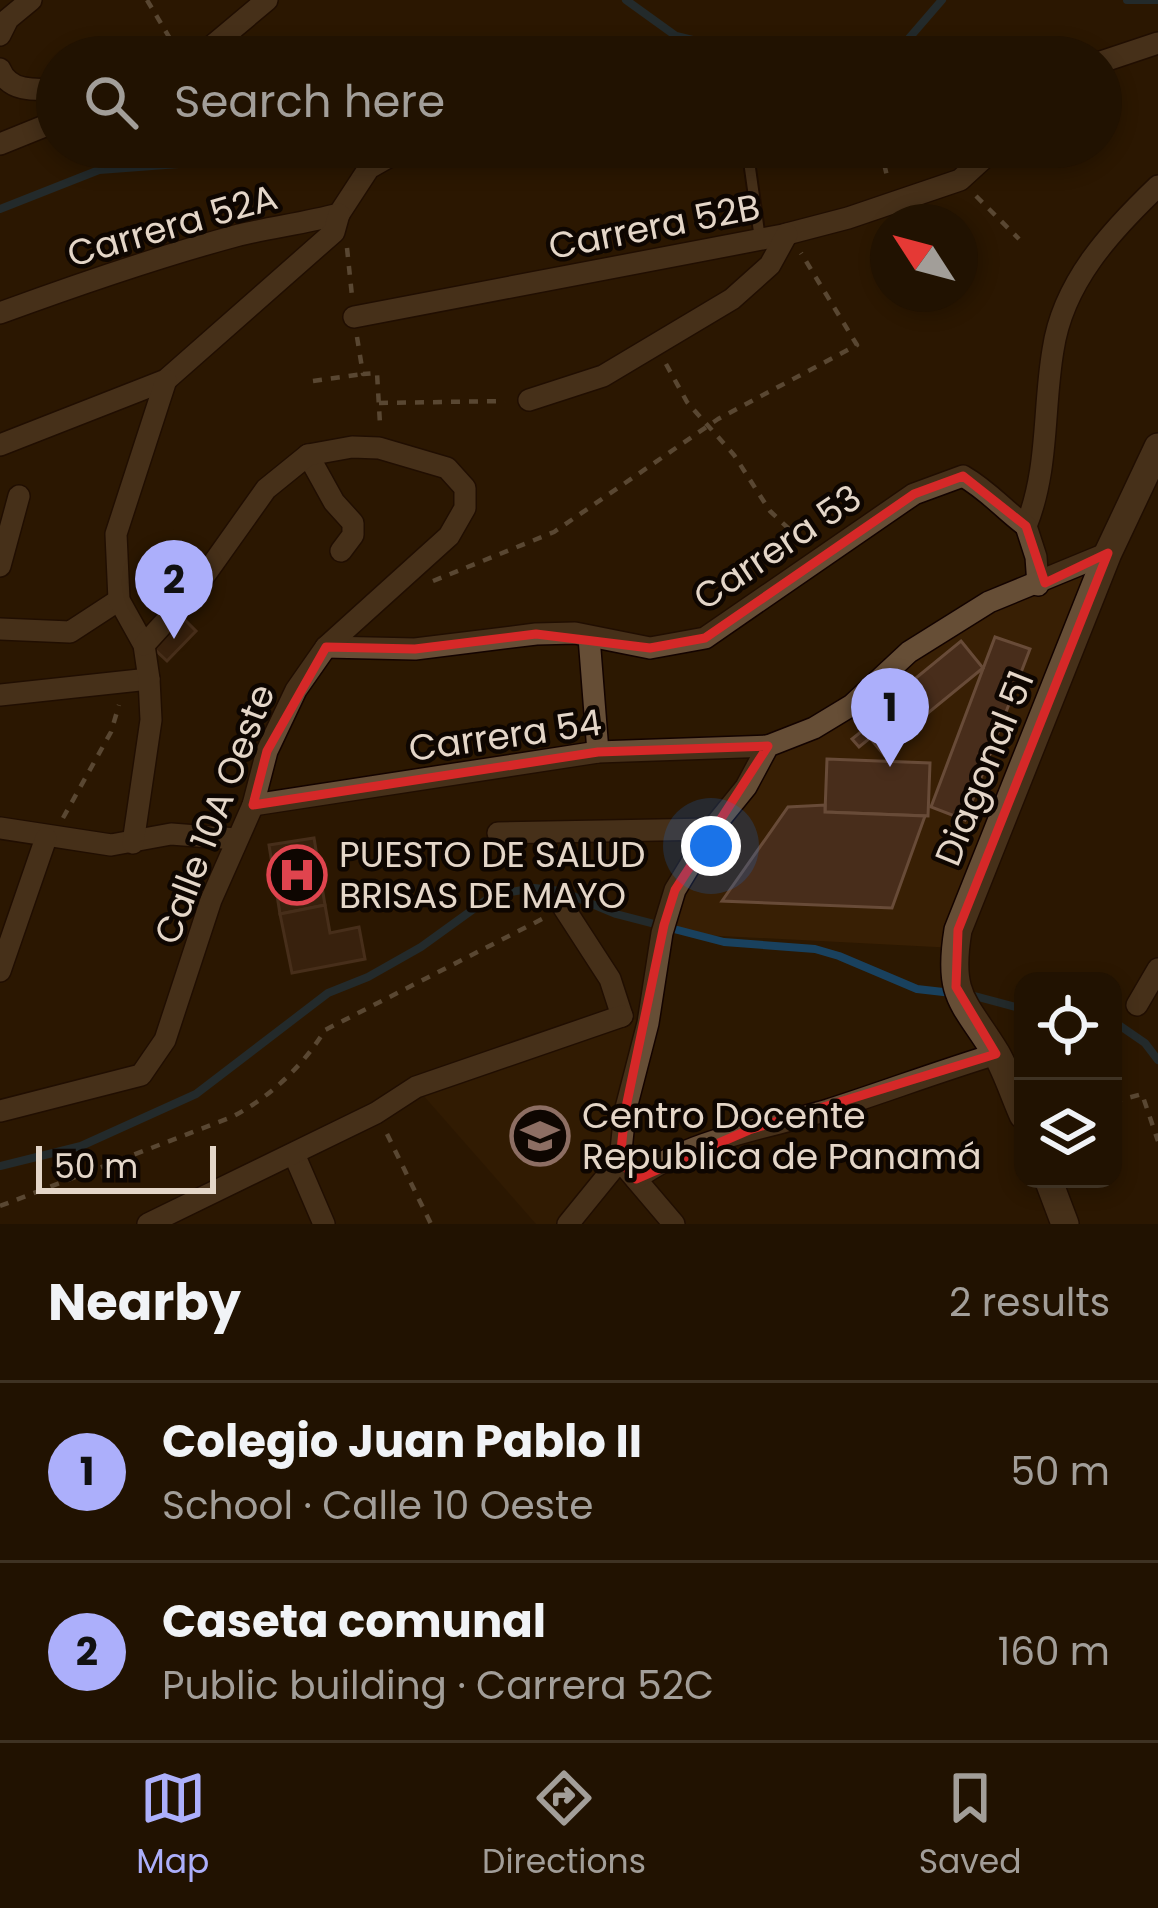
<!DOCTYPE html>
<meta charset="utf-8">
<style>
body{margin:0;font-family:Poppins,sans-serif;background:#291b0b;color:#f1f3f6}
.controls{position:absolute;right:36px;bottom:36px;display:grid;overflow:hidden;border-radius:24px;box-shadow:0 6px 18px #0003}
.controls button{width:108px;height:108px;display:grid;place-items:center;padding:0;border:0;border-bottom:3px solid #3e3223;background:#211201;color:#f1f3f6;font:60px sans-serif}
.compass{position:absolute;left:870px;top:204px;width:108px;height:108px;border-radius:50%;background:#211201;box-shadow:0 6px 18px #0003;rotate:306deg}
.scale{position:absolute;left:36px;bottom:30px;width:180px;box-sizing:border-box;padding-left:12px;border:6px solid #e4d6c8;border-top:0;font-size:33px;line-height:42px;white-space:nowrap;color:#e4d6c8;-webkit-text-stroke:9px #0e0601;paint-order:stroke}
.you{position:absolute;left:711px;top:846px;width:42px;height:42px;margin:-30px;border:9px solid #fff;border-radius:50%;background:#1a73e8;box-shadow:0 0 0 18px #1a73e833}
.badge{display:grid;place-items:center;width:78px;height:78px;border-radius:50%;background:#acaffb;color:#111;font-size:39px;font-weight:700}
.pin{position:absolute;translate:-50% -99px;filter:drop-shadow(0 3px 6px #0008)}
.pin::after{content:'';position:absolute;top:63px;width:42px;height:36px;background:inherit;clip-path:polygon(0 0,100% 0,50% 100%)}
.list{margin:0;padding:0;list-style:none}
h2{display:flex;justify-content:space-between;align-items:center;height:156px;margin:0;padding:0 48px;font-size:51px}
h2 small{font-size:39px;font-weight:400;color:#a29e99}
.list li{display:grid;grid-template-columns:78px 1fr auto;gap:36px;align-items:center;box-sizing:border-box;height:180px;padding:0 48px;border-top:3px solid #3e3223}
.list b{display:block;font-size:45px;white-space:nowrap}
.list p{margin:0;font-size:39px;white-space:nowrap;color:#a29e99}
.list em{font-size:39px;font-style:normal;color:#a29e99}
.icon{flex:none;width:66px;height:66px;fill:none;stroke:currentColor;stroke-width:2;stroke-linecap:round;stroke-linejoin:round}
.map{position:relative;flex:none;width:1158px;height:1224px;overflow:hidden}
.search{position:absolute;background:#211201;box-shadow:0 6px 18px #0003;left:36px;right:36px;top:36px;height:132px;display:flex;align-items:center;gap:30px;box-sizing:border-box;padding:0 42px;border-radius:66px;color:#a29e99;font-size:45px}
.sheet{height:516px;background:#211201}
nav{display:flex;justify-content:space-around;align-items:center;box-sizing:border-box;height:168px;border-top:3px solid #3e3223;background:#211201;font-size:33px;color:#a29e99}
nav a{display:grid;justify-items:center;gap:6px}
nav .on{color:#acaffb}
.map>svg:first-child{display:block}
.built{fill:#381f04}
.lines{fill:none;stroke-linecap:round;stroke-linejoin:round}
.stream{stroke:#19415e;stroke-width:8}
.building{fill:#482d1b;stroke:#684b38;stroke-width:3}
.lane-casing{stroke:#130300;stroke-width:14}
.street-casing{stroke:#130300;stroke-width:24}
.secondary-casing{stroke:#130300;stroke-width:30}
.path{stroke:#90806d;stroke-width:4.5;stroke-dasharray:9 9;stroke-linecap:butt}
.lane{stroke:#664e36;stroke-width:10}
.street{stroke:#664e36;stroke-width:21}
.secondary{stroke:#664e36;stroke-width:27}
.marked{fill:none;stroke:#d62828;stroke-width:9;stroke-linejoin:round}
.labels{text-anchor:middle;stroke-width:9;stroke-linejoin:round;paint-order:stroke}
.street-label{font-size:36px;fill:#e4d6c8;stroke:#0e0601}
.poi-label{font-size:36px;fill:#e4d6c8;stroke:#0e0601;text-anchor:start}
</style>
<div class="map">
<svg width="1158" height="1224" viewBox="0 0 1158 1224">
<rect width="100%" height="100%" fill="#2c1801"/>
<!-- built -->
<g class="built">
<polygon points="1108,553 955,948 662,933 768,746 814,728 909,652"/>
<polygon points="622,1016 648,1023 620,1160 568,1224 536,1224 416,1087"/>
</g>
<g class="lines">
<!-- stream -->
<g class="stream">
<polyline points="626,0 676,36 701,42 876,57"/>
<polyline points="1127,0 1158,0"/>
<polyline points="882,57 904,44 942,0"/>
<polyline points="0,209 99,170 218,161 256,147"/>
<polyline points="967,994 1023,1009"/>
<polyline points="1113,1021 1145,1043 1158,1060"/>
<polyline points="0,1166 81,1146 196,1094 328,993 368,977 421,947 493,895 534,888 561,891 616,914 724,942 815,949 839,956 917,989 952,993"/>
</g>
</g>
<!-- building -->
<g class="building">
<polygon points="181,616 196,631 167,661 151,646"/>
<polygon points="995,637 1030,649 965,820 931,807"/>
<polygon points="961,641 983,668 900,736 878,709"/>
<polygon points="882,715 902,740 884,755 870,738 859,747 852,739"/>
<polygon points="827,759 930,763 928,816 825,812"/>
<polygon points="825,805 825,812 925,816 892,908 722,901 788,807"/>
<polygon points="314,838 325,905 280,914 269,845"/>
<polygon points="325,905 330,933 359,927 365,959 292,973 280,914"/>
</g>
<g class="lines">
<defs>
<polyline id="lane" points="747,147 760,239"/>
<g id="street">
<polyline points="0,35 8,19 31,0"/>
<polyline points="199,57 267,0"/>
<polyline points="1101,62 1158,43"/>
<path d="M 0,69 C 9,92 35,90 57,89"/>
<polyline points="0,144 57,121"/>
<path d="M 0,313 C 79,284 157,257 239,235 C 272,227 306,223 339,214 L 369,168 L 406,147"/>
<polyline points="354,317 783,235 848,218 960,180 996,147"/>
<polyline points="529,400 603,376 732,299 770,265 787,234"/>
<polyline points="0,445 166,380 334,232 339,214"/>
<polyline points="308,455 334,502 353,523 353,535 341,551"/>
<polyline points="0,566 19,496"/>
<path d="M 1038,585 L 1036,557 L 1026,526 C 1049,469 1043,409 1053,350 C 1063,282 1111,231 1158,186"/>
<polyline points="0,629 70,632 119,600"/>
<polyline points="589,637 598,752"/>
<path d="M 326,647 L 415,649 L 536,634 L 575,633 L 650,648 L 705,638 L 914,494 L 963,476 C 989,491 1003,509 1026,526"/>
<polyline points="0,695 149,679"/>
<polyline points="253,805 598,752 768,746"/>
<polyline points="0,828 111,845 171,834 236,839"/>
<polyline points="498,833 712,829"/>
<polyline points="133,843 151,720 149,679 144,645 119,600 116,534 166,380"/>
<polyline points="564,908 610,979 622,1016"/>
<polyline points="0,971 46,838"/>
<polyline points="1137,1005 1158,969"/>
<polyline points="0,1111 141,1075 165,1040 211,900 253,805 267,751 296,690 326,647 449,536 465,508 465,488 447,468 379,448 352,447 308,455 266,489 195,589 144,645"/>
<polyline points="294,1154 324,1224"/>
<polyline points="628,1170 674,1224"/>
<path d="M 636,1179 C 690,1139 764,1129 828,1110 C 884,1092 940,1071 996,1054"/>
<polyline points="148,1224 376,1113 416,1087 622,1016"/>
<polyline points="568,1224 620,1160 625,1112 648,1023 662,933 675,890 712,829 746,787 768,746 814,728 852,705 909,652 989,602 1108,553"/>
</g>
<g id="secondary">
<path d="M 1023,1115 C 1014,1095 1007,1072 996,1053 C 964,1001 947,997 958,930 L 1108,553 L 1158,447"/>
<polyline points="1048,1179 1065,1224"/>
</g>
</defs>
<!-- lane casing -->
<use href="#lane" class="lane-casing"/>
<!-- street casing -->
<use href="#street" class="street-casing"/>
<!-- secondary casing -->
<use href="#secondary" class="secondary-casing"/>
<!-- path -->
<g class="path">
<polyline points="147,0 178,52"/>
<polyline points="880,147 888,180"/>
<polyline points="976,196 1019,239"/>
<polyline points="347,248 352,296"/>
<polyline points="357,337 363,374 377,373 380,424"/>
<polyline points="666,364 687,402 734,455 770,511 805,544"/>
<polyline points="313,381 363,374"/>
<polyline points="379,403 505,401"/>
<polyline points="433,581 554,532 718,419 857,345 801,253"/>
<polyline points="63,818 111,732 119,705"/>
<polyline points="1113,1102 1142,1094 1158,1141"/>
<polyline points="387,1134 431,1224"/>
<path d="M 0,1206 L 232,1117 C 270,1097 303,1066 325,1030 L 544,918"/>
</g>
<!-- lane -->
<use href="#lane" class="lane"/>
<!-- street -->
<use href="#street" class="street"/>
<!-- secondary -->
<use href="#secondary" class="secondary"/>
</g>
<!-- marked area -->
<path d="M0 0H1158V1224H0ZM 963,476 L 1026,526 L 1045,583 L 1108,553 L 958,930 L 956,987 L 996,1054 L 749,1130 L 636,1179 L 620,1160 L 625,1112 L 664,925 L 675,890 L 768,746 L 598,752 L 253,805 L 267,751 L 326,647 L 415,649 L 536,634 L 650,648 L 705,638 L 914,494 Z" fill="#2c1801" fill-opacity=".55" fill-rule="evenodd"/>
<path class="marked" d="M 963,476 L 1026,526 L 1045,583 L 1108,553 L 958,930 L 956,987 L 996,1054 L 749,1130 L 636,1179 L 620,1160 L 625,1112 L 664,925 L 675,890 L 768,746 L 598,752 L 253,805 L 267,751 L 326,647 L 415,649 L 536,634 L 650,648 L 705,638 L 914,494 Z"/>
<!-- icons -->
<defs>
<symbol id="hospital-ring" viewBox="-11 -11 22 22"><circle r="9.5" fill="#0e0601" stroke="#e0444e" stroke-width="1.5"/><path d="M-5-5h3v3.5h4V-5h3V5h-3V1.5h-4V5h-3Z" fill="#e0444e"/></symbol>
<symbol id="school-ring" viewBox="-11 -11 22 22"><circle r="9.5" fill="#0e0601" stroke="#8d6e63" stroke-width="1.5"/><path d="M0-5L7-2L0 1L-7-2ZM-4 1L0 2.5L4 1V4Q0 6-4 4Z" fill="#8d6e63"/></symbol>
</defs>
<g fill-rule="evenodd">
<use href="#hospital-ring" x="264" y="842" width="66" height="66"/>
<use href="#school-ring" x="507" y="1103" width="66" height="66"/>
</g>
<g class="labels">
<!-- street labels -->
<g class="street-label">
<text transform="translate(172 225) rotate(-16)" y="13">Carrera 52A</text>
<text transform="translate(654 226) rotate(-11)" y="13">Carrera 52B</text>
<text transform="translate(777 547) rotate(-34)" y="13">Carrera 53</text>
<text transform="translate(505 735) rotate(-8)" y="13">Carrera 54</text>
<text transform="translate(984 768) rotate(-68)" y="13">Diagonal 51</text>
<text transform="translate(214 814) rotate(-69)" y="13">Calle 10A Oeste</text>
</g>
<!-- poi labels -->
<g class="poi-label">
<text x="339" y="867">PUESTO DE SALUD<tspan x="339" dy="41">BRISAS DE MAYO</tspan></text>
<text x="582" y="1128">Centro Docente<tspan x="582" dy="41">Republica de Panamá</tspan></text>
</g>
</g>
</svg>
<div class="controls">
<button><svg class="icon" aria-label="locate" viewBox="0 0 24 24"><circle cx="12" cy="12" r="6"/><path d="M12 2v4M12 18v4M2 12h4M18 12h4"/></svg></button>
<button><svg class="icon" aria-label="layers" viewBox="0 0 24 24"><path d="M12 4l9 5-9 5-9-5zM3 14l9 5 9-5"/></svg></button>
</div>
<svg class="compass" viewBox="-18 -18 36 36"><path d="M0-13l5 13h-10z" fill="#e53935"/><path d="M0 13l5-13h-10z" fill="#a29e99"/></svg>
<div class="scale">50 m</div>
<div class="you"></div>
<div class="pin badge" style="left:890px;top:767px">1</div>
<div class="pin badge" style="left:174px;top:639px">2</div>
<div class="search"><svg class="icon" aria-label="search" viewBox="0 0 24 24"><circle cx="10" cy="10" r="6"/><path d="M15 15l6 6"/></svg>Search here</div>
</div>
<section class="sheet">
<h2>Nearby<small>2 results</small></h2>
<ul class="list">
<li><span class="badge">1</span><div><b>Colegio Juan Pablo II</b><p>School · Calle 10 Oeste</p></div><em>50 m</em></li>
<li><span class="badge">2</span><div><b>Caseta comunal</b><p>Public building · Carrera 52C</p></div><em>160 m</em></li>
</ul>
</section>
<nav>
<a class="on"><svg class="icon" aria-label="map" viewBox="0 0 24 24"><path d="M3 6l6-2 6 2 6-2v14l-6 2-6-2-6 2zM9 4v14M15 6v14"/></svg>Map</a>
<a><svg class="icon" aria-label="directions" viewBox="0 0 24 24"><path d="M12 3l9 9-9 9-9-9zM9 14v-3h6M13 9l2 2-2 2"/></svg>Directions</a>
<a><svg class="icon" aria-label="saved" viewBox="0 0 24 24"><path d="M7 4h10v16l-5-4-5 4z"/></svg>Saved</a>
</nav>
